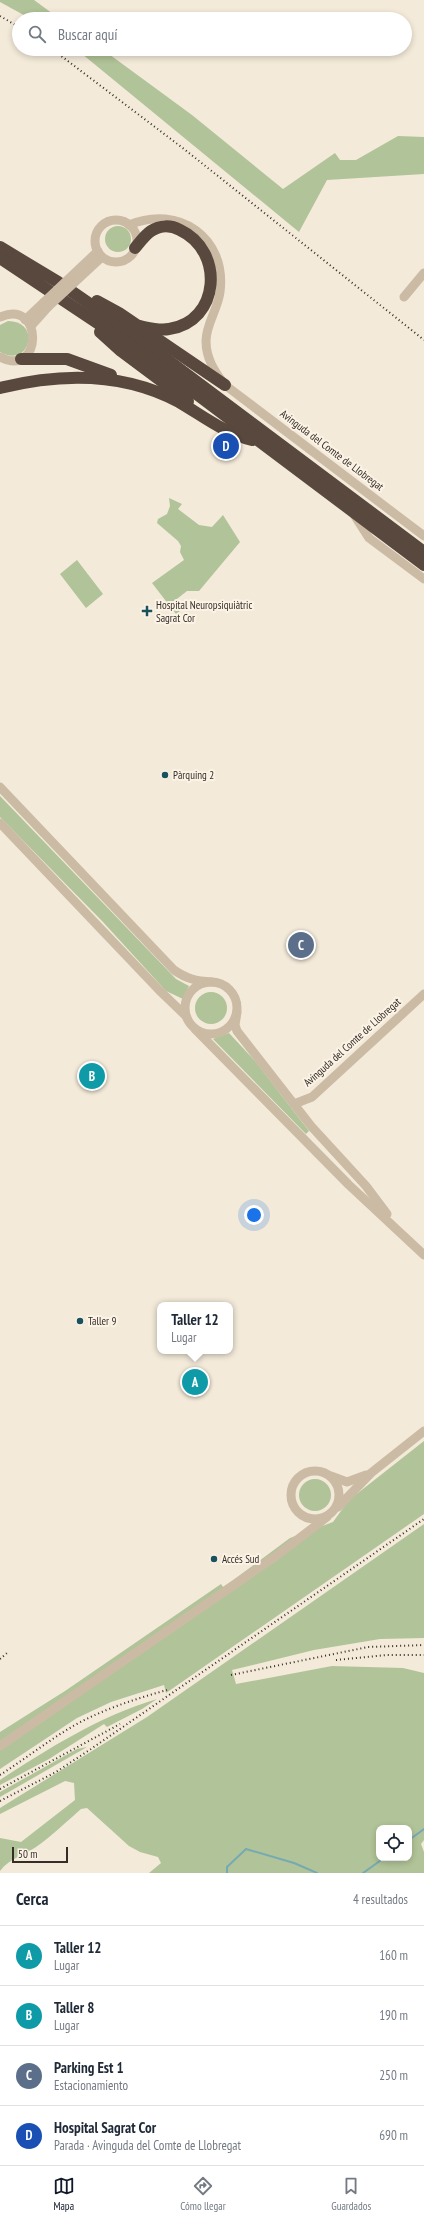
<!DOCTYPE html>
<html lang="es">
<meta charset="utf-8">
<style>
body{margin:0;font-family:"PT Sans Narrow",sans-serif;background:#f2f2f3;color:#1f2937}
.controls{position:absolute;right:12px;bottom:12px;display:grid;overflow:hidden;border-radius:8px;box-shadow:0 2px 6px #0003}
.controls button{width:36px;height:36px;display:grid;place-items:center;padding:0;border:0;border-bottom:1px solid #e0e1e3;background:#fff;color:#1f2937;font:20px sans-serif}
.scale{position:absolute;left:12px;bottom:10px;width:56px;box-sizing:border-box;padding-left:4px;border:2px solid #372d26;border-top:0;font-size:11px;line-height:14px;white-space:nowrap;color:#372d26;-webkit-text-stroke:3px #fbf3e6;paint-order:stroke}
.you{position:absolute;left:254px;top:1215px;width:14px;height:14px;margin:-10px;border:3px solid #fff;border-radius:50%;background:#1a73e8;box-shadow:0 0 0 6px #1a73e833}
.badge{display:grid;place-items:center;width:26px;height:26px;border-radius:50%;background:#111827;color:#fff;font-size:13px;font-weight:700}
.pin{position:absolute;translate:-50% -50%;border:2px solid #fff;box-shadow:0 1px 4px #0006}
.popup{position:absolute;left:157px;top:1302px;width:76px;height:52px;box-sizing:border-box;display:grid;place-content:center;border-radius:8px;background:#fff;filter:drop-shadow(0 1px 3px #0005);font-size:13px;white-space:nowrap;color:#747a83}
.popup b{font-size:15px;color:#1f2937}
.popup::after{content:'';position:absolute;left:50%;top:100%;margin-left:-8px;border:8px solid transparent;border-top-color:#fff}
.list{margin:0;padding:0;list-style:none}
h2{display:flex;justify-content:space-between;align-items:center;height:52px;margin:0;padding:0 16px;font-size:17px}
h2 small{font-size:13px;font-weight:400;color:#747a83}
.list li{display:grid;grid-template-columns:26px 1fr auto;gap:12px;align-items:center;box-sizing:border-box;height:60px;padding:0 16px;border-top:1px solid #e0e1e3}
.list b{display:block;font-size:15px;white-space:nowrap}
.list p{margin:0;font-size:13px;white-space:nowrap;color:#747a83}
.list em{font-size:13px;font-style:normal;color:#747a83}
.icon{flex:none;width:22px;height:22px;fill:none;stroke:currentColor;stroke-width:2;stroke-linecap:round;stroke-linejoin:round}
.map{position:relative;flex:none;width:424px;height:1873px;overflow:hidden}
.search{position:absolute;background:#fff;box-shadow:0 2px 6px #0003;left:12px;right:12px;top:12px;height:44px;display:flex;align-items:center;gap:10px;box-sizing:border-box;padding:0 14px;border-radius:22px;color:#747a83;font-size:15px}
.sheet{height:292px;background:#fff}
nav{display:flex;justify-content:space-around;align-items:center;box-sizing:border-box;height:56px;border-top:1px solid #e0e1e3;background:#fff;font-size:11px;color:#747a83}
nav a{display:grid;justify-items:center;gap:2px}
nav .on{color:#111827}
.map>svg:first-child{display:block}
.green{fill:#b1c398;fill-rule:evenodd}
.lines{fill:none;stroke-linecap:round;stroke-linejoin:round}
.stream{stroke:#76aab3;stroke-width:2}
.minor{stroke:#ccbba4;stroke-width:9}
.highway{stroke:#59483d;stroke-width:12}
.rail{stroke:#372d26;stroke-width:2;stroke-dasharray:1 3;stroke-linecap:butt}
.minor-bridge{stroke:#ccbba4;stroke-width:9}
.poi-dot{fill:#19515c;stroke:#fbf3e6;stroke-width:1.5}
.labels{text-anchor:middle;stroke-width:4;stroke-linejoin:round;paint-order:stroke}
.street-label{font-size:11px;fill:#372d26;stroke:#fbf3e6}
.poi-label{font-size:11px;fill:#372d26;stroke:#fbf3e6;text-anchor:start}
</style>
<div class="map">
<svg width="424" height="1873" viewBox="0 0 424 1873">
<rect width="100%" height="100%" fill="#f3ead9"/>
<!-- green -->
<g class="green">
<polygon points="0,0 34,0 60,19 31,19 0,2"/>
<polygon points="76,49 102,49 192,115 283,189 335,153 340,160 356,160 398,136 424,137 424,174 327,180 299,232"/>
<circle cx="118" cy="239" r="13"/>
<path d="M 8,321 C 42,321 30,369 0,352 L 0,325 Z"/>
<polygon points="169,498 182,504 178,509 199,525 212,527 223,515 240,542 199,591 187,591 173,602 180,611 176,614 152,583 184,560 180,552 181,546 178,541 157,523 158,519 167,514 170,506"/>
<polygon points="77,560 103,594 86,608 60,574"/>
<polygon points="0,796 176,979 189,986 183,999 166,991 103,922 0,817"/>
<circle cx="211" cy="1008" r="16"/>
<polygon points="229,1033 255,1061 309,1131 306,1134 213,1039"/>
<polygon points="424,1441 424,1514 166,1693 164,1685 111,1702 77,1718 0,1769 0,1732 65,1691 221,1584 223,1587 232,1581 290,1538 333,1522 349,1500"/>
<circle cx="315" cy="1495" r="16"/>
<path d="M 424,1524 L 424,1638 L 380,1639 L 314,1650 L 232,1670 L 236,1684 L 332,1666 L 403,1668 L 424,1673 L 424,1840 L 421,1844 L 424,1852 L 424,1873 L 149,1873 L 161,1863 L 158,1857 L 140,1852 L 129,1846 L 87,1808 L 81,1809 C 66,1822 52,1836 36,1847 C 23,1856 10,1858 0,1871 L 0,1838 L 21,1842 L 75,1800 L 74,1783 L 65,1781 L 0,1814 L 0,1808 L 147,1717 ZM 379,1828 L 409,1828 L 409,1858 L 379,1858 Z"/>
<path d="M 157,1699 L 142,1709 L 107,1727 L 104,1724 L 49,1759 L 0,1785 L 0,1780 C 51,1747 98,1717 157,1699 Z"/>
<polygon points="87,1747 0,1797 0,1792 77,1749"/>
</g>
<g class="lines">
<!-- stream -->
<g class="stream">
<polyline points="409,1840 424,1829"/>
<polyline points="227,1873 227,1867 246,1849 294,1863 317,1873"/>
<polyline points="363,1873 384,1858"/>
</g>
<!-- minor -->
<g class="minor">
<circle cx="116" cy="241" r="21"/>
<path d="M 129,225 C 179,204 227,238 220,292 C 218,309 206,324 206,341 C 206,359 215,372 225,385 L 424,536"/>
<polyline points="404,297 424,273"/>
<path d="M 0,317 C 44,298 43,379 0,357"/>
<polyline points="25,320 44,302"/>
<polyline points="31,326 48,307"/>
<polyline points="353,513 369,538 424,579"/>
<path d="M 0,787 L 174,970 C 187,979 196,981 212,982"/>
<polyline points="0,823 159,990 186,1016"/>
<circle cx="211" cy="1008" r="26"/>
<polyline points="237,1012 235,1025 237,1031 311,1126 366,1186 387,1214"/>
<polyline points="195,1029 349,1185 424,1255"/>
<polyline points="294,1104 312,1097 424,994"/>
<circle cx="315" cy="1495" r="24"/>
<polyline points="331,1476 347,1482 366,1475"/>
<polyline points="338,1507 371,1473 424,1431"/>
<polyline points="0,1746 276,1556 327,1517"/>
</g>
<!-- highway -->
<g class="highway">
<polyline points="0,247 58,282 129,331 424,552"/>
<path d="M 135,248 C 140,242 145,235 151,231 C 160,225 171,225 180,230 C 225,251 220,322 169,329 C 159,331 149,328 139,326"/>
<polyline points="0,258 138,350 424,565"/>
<polyline points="97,301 119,313 225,385"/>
<polyline points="100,332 121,351 188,401"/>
<polyline points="21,359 67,359 111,375"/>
<path d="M 0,388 C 60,373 123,372 179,402 C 203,416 224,433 252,440"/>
</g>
<!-- rail -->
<g class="rail">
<polyline points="0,16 19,27"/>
<polyline points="52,49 184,149 424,340"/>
<polyline points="0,1659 7,1653"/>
<polyline points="336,1660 387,1655 424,1655"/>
<polyline points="231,1675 368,1647 424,1645"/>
<path d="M 0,1775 C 25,1759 49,1740 75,1725 C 104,1709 135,1699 167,1690"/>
<polyline points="0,1789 120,1724"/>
<polyline points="0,1801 56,1772 91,1749 424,1519"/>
</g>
<!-- minor-bridge -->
<g class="minor-bridge">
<polyline points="44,302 98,251"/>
<polyline points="48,307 102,257"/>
</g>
</g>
<!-- markers -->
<g class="poi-dot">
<path d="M145 605h4v4h4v4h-4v4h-4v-4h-4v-4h4z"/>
<circle cx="165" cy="775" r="4"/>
<circle cx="80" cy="1321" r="4"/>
<circle cx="214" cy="1559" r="4"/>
</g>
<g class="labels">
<!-- street labels -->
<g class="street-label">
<text transform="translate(332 450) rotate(37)" y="4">Avinguda del Comte de Llobregat</text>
<text transform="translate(352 1042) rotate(-42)" y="4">Avinguda del Comte de Llobregat</text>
</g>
<!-- poi labels -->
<g class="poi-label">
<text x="156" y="609">Hospital Neuropsiquiàtric<tspan x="156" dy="13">Sagrat Cor</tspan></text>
<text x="173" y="779">Pàrquing 2</text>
<text x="88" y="1325">Taller 9</text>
<text x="222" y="1563">Accés Sud</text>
</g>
</g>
</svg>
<div class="controls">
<button><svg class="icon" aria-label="locate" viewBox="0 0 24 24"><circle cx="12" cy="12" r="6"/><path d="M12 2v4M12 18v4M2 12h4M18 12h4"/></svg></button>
</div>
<div class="scale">50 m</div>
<div class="you"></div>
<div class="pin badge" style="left:195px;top:1382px;background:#0f9aa8">A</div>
<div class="popup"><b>Taller 12</b>Lugar</div>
<div class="pin badge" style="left:92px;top:1076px;background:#0f9aa8">B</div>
<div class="pin badge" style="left:301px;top:945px;background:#5c6f8a">C</div>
<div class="pin badge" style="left:226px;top:446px;background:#1a4fb4">D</div>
<div class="search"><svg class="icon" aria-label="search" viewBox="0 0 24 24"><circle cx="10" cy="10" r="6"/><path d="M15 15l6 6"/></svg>Buscar aquí</div>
</div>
<section class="sheet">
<h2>Cerca<small>4 resultados</small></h2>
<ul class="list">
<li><span class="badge" style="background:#0f9aa8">A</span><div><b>Taller 12</b><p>Lugar</p></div><em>160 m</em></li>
<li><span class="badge" style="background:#0f9aa8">B</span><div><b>Taller 8</b><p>Lugar</p></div><em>190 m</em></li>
<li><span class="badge" style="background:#5c6f8a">C</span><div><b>Parking Est 1</b><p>Estacionamiento</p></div><em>250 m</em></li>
<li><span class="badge" style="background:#1a4fb4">D</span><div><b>Hospital Sagrat Cor</b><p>Parada · Avinguda del Comte de Llobregat</p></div><em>690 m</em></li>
</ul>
</section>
<nav>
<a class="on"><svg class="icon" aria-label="map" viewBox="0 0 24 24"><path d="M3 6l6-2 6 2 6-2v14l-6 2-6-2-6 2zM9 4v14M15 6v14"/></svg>Mapa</a>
<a><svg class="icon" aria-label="directions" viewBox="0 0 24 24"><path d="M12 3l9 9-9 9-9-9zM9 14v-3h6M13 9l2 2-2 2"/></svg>Cómo llegar</a>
<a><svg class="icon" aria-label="saved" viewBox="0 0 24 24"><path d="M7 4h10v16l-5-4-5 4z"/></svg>Guardados</a>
</nav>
